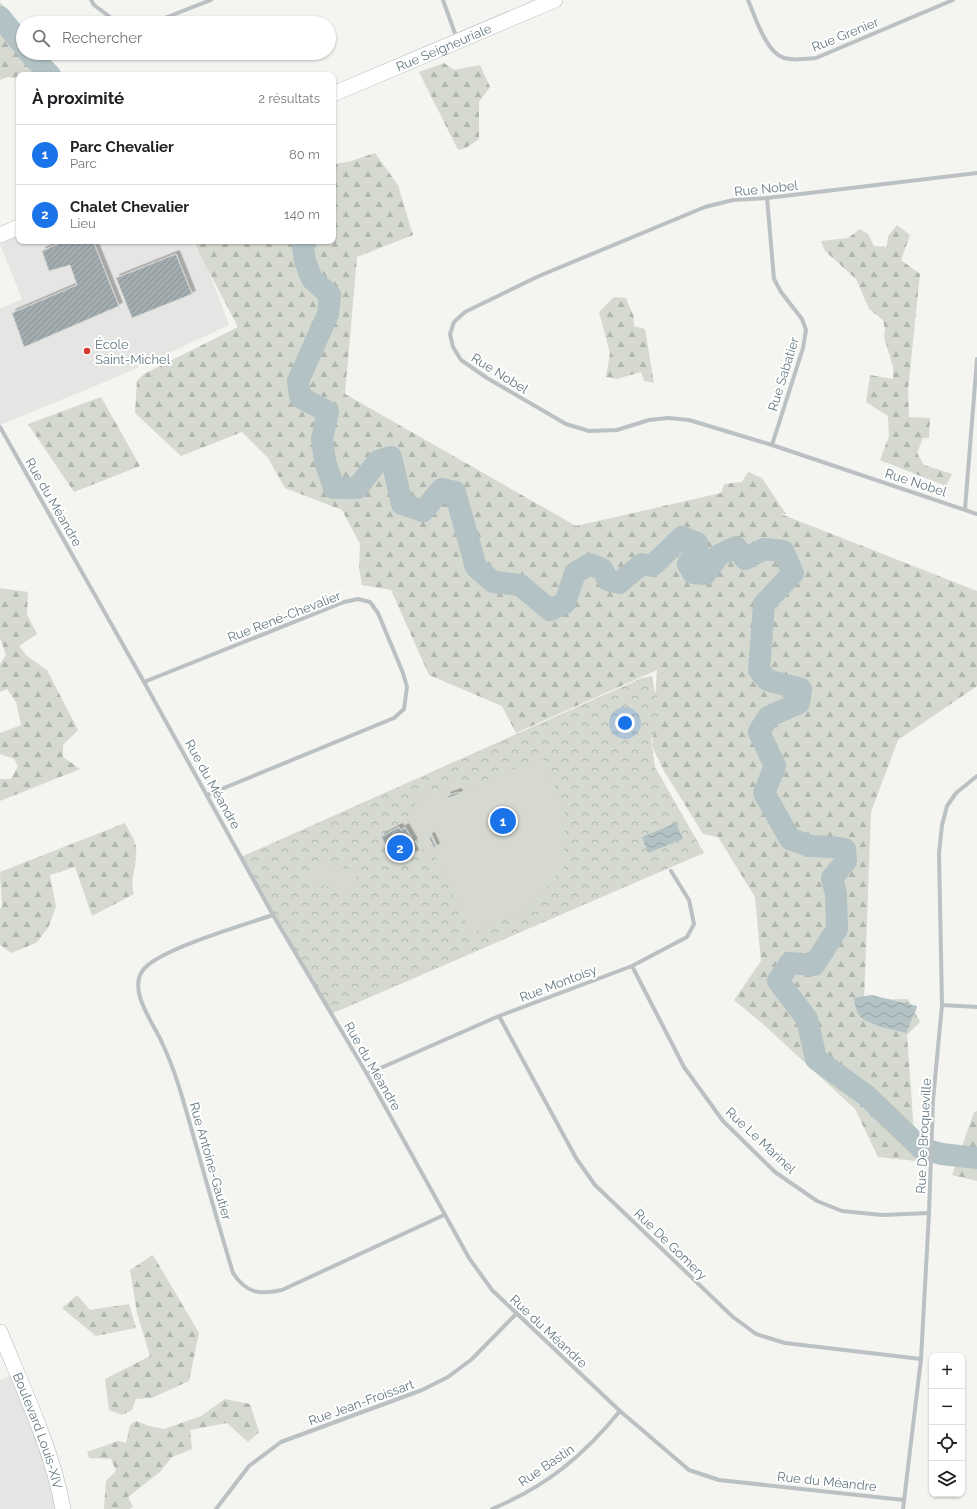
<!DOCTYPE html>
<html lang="fr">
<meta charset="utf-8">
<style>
body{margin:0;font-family:Raleway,sans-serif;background:#f6f6f6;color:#202124}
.controls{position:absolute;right:12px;bottom:12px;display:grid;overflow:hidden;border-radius:8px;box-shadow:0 1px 3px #0004}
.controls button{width:36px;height:36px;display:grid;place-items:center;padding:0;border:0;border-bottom:1px solid #e0e0e0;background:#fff;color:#202124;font:20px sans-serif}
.you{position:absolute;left:625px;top:723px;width:14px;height:14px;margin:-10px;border:3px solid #fff;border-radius:50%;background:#1a73e8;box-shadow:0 0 0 6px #1a73e833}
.badge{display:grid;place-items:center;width:26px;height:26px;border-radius:50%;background:#1a73e8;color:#fff;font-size:13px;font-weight:700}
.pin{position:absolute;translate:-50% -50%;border:2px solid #fff;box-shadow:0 1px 4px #0006}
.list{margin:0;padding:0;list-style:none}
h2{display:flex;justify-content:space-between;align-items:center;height:52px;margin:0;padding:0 16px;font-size:17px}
h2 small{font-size:13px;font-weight:400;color:#757577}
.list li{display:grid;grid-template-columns:26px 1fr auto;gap:12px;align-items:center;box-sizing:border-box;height:60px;padding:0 16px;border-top:1px solid #e0e0e0}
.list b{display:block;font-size:15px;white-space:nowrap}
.list p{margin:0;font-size:13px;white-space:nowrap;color:#757577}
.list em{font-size:13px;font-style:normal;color:#757577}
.icon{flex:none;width:22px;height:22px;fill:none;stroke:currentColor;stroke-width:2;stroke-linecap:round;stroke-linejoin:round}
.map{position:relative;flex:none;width:977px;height:1509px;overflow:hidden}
.search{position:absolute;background:#fff;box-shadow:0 1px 3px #0004;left:16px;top:16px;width:320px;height:44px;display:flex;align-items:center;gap:10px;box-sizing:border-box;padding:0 14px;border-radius:22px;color:#757577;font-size:15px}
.panel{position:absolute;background:#fff;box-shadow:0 1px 3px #0004;left:16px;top:72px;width:320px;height:172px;border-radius:8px}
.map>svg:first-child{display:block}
.built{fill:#e5e5e4}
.forest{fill:url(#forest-firs)}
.park{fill:url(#park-crowns)}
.garden{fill:#d5d9d0}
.water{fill:url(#water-waves)}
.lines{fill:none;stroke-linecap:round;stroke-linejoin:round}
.river{stroke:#b3c2c4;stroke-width:22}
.building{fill:url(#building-hatch);stroke:#d5d5d3;filter:url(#shadow)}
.secondary-casing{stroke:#b0b6b9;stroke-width:16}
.street{stroke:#bbc0c2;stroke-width:4}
.secondary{stroke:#fff;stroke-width:15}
.poi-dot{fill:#d7362e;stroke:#fff;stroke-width:1.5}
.labels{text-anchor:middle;stroke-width:4;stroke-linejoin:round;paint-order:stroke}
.street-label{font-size:13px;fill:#657980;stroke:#fff}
.poi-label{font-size:13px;fill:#657980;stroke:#fff;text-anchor:start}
</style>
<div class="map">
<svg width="977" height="1509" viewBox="0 0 977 1509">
<defs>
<pattern id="forest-firs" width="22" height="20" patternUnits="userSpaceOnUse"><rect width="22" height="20" fill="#d5d9d0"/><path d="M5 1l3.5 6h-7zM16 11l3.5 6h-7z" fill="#b0b5ae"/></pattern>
<pattern id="park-crowns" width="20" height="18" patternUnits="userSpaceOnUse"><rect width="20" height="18" fill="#d5d9d0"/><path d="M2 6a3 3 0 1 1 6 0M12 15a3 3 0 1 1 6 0" fill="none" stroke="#b0b5ae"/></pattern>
<pattern id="water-waves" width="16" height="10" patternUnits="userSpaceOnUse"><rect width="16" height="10" fill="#b3c2c4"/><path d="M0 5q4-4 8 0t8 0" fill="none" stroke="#95a2a4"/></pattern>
<pattern id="building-hatch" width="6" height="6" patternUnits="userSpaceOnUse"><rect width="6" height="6" fill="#a3adb0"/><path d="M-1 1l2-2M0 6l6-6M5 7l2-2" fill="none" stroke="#889294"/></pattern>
<filter id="shadow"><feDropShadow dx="3.5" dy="-3.5" stdDeviation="0" flood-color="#0004"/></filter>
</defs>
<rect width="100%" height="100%" fill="#f4f4f1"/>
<!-- built -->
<g class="built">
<polygon points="19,227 19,241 191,241 205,261 229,325 117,377 0,425 0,309 22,299 0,244 0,235"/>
<polygon points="17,1373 63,1509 0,1509 0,1380"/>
</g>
<!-- forest -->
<g class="forest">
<polygon points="0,2 23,32 23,53 41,53 60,75 19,75 19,79 8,77 0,80"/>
<polygon points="444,63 454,70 480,65 490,87 479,102 479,139 466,148 458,150 419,72"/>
<polygon points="375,153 398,185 413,235 357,257 345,394 576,526 721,493 724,484 742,482 748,472 762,478 786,514 781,514 977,591 977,686 898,740 871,812 864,1000 908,999 920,1022 907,1035 916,1161 878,1157 855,1109 763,1024 734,1000 761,961 755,897 718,837 703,834 664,771 652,746 657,670 516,733 502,706 429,675 391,590 362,585 359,568 360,544 342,510 285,488 268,458 242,432 181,456 135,413 137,381 144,374 238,327 193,241 333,241 333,164 348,162"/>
<polygon points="897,225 910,235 901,260 920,274 908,390 909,417 930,418 929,438 923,438 917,453 924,465 952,474 946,486 880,460 889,436 888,416 866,402 870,375 893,379 893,367 884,337 885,329 883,320 869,309 856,279 825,251 821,241 848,238 860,229 868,234 874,246 887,247 888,236"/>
<polygon points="614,297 626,298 634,317 634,326 645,329 654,383 644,381 641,372 617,379 606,377 610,353 599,312"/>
<polygon points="101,397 140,466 74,492 28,424"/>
<polygon points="0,588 28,592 27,614 37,634 19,646 27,656 47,670 78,730 63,745 63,757 80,769 0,801 0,779 11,779 18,766 14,759 0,754 0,733 21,725 16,702 7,689 0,692 0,664 6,655 0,638"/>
<path d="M 125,823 C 128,830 135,839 136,847 C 138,863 129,880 134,894 L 92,916 L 75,867 L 50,875 L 56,907 L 48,928 L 36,943 L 11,953 L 0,945 L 0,909 L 2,906 L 0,872 Z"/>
<polygon points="977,1111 977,1181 952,1175 974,1112"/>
<polygon points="153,1255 199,1333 189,1381 152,1398 136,1399 132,1410 122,1415 109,1410 105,1379 150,1356 137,1313 130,1270"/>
<polygon points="77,1295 90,1310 129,1304 136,1328 96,1336 62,1308"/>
<polygon points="225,1399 250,1404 259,1432 248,1442 227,1423 190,1430 192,1449 172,1457 160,1472 128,1497 133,1507 129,1509 104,1509 106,1481 116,1471 111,1459 89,1458 87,1452 118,1441 126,1443 130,1425 136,1421 149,1426 164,1429 201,1416"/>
</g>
<!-- park -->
<polygon class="park" points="652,676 660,724 651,740 655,767 704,853 331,1014 241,857 642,678"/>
<!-- garden -->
<g class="garden">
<polygon points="543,758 565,809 564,867 528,910 471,934 434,853 426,856 409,818 419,796 457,781 461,789"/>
<polygon points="314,859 358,872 352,893 308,881"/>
</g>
<!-- water -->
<g class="water">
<polygon points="676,823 683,839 648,853 642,837"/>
<path d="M 871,995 L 917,1006 C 916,1014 908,1023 907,1033 C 894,1030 872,1026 862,1018 C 856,1013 855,1005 854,998 Z"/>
</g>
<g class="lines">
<!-- river -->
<g class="river">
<polyline points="0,17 23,45"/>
<polyline points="29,53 50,75"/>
<polyline points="302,241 305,261 312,279 330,295 328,314 298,381 300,397 328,412 322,439 325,461 334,488 357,488 378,461 391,457 402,504 423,511 442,489 455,492 476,567 493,582 520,585 550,610 565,603 575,573 590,564 602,569 608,580 619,583 642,564 652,566 682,537 697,543 698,550 688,564 693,573 705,574 719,555 736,547 745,559 764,549 783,551 793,573 764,604 759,670 767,680 801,689 799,703 768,717 759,732 775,766 764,793 790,839 810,846 832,847 845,849 846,861 832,878 836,894 837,929 814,965 790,963 778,981 807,1019 816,1059 867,1096 922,1149 942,1154 977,1158"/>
</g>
</g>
<!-- building -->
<g class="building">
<polygon points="65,241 93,241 119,306 24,347 12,313 77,285 70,265 49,271 42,251"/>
<polygon points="176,254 192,294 132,318 116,278"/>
<polygon points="458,792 459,794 448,798 447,796"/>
<polygon points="399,827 401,830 405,827 414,842 410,844 415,853 397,863 381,837"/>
<polygon points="431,836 436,847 434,848 429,837"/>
</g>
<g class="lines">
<defs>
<g id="secondary">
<path id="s1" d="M 333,94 L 555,0"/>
<polyline points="0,235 19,227"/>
<path id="s2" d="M 0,1332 C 23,1389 52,1448 63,1509"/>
</g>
</defs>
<!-- secondary casing -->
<use href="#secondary" class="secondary-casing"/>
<!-- street -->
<g class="street">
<polyline points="91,0 94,5 118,23"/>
<polyline points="443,0 457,39"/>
<path d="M 748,0 C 755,17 766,52 784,58 C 795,61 805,59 816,58 L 953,0"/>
<polyline points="152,23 211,0"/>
<polyline points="977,173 767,198 733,200 705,207 539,276 465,312 454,322 450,334 453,347 461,360 487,378 566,424 589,431 617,430 649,420 668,418 689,420 772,445 977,514"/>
<polyline points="767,198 774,279 781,292 802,319 806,330 803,348 772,445"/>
<polyline points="0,427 144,682 273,915 367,1074 469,1258 492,1290 620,1411 689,1470 719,1480 904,1500"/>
<polyline points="965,509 977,359"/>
<polyline points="144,682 344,602 358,599 370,602 378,613 403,673 407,687 404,709 394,718 207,795"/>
<path d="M 273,915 C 244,925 159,949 143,970 C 127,991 155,1025 163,1045 C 178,1077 186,1111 196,1145 C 208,1188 220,1230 233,1273 C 246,1293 259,1295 282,1290 L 444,1215"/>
<polyline points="632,966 684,1067 723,1121 775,1172 817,1201 842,1211 882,1215 929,1213"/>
<polyline points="942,1005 977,1007"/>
<polyline points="499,1016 576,1158 595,1185 733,1317 756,1334 785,1343 921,1359"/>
<polyline points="367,1074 499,1016 632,966 687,937 694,924 689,900 671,871"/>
<polyline points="216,1509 249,1466 281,1442 422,1390 448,1377 472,1359 517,1313"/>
<path d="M 492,1509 C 547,1486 583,1456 620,1411"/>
<polyline points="903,1509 921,1359 929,1213 933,1100 942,1005 939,853 942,825 947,806 956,793 977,776"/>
</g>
<!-- secondary -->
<use href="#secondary" class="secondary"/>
</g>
<!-- markers -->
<circle class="poi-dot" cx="87" cy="351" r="4"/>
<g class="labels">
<!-- street labels -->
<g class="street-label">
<text transform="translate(845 34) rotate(-22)" y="5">Rue Grenier</text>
<text dy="5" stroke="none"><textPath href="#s1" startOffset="120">Rue Seigneuriale</textPath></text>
<text transform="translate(766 188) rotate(-6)" y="5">Rue Nobel</text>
<text transform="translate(500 373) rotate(32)" y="5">Rue Nobel</text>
<text transform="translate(783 374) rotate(-73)" y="5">Rue Sabatier</text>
<text transform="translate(916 482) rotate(18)" y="5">Rue Nobel</text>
<text transform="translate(54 502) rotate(60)" y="5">Rue du Méandre</text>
<text transform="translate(284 616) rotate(-21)" y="5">Rue René-Chevalier</text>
<text transform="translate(213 784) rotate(61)" y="5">Rue du Méandre</text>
<text transform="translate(558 983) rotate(-21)" y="5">Rue Montoisy</text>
<text transform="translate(373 1066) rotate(60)" y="5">Rue du Méandre</text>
<text transform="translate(923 1136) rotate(-87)" y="5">Rue De Broqueville</text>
<text transform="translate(761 1140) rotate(43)" y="5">Rue Le Marinel</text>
<text transform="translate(211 1161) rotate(74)" y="5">Rue Antoine-Gautier</text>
<text transform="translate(671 1244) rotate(44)" y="5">Rue De Gomery</text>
<text transform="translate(549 1331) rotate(43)" y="5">Rue du Méandre</text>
<text transform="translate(361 1402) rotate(-20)" y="5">Rue Jean-Froissart</text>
<text dy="5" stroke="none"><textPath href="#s2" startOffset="106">Boulevard Louis-XIV</textPath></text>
<text transform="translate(546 1465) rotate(-34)" y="5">Rue Bastin</text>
<text transform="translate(827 1481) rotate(6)" y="5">Rue du Méandre</text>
</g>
<!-- poi labels -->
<g class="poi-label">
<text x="95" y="349">École<tspan x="95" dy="15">Saint-Michel</tspan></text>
</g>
</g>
</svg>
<div class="controls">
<button>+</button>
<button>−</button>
<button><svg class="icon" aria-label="locate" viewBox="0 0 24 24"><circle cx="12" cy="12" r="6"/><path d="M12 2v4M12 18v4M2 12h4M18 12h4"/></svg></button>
<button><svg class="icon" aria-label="layers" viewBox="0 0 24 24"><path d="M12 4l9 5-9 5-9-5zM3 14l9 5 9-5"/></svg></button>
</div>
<div class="you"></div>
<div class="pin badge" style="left:503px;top:821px">1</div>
<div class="pin badge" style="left:400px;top:848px">2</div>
<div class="search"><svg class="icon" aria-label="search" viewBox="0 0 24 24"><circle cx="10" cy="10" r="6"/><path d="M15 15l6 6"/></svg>Rechercher</div>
<section class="panel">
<h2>À proximité<small>2 résultats</small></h2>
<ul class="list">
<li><span class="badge">1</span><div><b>Parc Chevalier</b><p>Parc</p></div><em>80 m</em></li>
<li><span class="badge">2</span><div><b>Chalet Chevalier</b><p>Lieu</p></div><em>140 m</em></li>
</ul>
</section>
</div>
